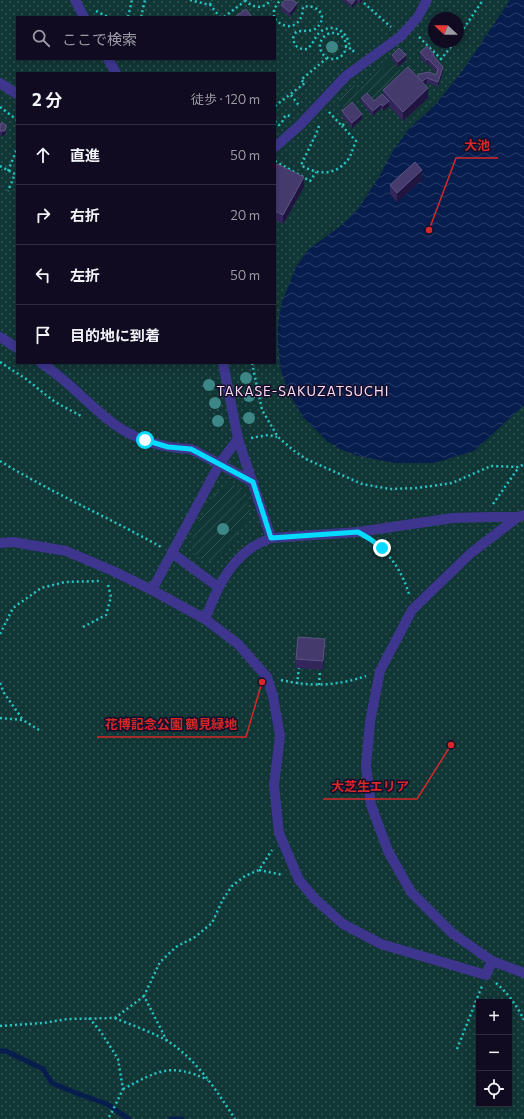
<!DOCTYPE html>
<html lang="ja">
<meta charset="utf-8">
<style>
body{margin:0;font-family:Commissioner,"Noto Sans JP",sans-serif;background:#19142a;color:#f1f3f6}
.controls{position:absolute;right:12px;bottom:12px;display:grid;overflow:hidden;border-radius:0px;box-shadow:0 2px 6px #0003}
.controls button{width:36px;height:36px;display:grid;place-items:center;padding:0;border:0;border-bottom:1px solid #302b3f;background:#100b21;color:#f1f3f6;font:20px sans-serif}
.compass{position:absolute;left:428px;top:12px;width:36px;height:36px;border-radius:50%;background:#100b21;box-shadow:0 2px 6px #0003;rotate:292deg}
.stop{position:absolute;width:12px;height:12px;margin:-9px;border:3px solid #05daff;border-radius:50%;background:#fff}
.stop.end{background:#05daff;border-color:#fff;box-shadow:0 1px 4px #0008}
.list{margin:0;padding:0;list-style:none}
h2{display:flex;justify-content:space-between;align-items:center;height:52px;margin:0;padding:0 16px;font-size:17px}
h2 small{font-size:13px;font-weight:400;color:#9c9ba5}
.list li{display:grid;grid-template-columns:26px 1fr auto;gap:12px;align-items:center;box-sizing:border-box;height:60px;padding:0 16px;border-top:1px solid #302b3f}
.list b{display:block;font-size:15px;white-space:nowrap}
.list em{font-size:13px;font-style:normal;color:#9c9ba5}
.icon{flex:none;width:22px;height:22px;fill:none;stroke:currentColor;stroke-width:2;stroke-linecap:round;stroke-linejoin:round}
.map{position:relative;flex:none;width:524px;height:1119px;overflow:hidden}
.search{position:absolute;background:#100b21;box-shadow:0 2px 6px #0003;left:16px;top:16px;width:260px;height:44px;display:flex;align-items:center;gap:10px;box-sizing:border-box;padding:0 14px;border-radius:0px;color:#9c9ba5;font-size:15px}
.panel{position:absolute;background:#100b21;box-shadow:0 2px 6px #0003;left:16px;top:72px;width:260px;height:292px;border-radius:0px}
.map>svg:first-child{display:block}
.park{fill:url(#park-dots);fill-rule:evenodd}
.garden{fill:url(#garden-furrows)}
.water{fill:url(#water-waves)}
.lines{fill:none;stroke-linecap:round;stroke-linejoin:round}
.stream{stroke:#061d4d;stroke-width:5}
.path{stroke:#26c6c4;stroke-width:2.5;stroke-dasharray:2 3;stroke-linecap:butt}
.minor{stroke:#3e368e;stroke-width:10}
.tree{fill:#3c8785}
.wall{fill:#33265a}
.shaded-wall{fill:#1f1540}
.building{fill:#453a6c;stroke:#5e5383}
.route{stroke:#05daff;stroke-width:5}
.labels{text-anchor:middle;stroke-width:3;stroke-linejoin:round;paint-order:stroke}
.neighbourhood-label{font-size:13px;letter-spacing:1px;fill:#ffdbf0;stroke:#150f2c}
.leader{fill:none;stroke:#d62828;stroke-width:1.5}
.callout-dot{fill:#d62828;stroke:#150f2c;stroke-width:1.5}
.callout-label{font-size:13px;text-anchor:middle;font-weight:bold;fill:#d62828;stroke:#150f2c;stroke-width:3;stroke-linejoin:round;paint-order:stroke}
</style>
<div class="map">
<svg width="524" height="1119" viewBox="0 0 524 1119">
<defs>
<pattern id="park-dots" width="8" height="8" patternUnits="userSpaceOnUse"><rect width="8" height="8" fill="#113636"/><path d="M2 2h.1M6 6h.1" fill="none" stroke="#335254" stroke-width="1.8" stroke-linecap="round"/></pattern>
<pattern id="garden-furrows" width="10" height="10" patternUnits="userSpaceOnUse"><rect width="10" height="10" fill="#113636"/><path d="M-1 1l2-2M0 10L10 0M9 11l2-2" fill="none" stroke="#335254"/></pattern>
<pattern id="water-waves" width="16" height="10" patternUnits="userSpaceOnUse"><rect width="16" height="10" fill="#061d4d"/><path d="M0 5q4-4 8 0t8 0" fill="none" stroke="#2a3d68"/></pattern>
</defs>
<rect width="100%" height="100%" fill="#150f2c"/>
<!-- park -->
<path class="park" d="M 0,0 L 524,0 L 524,1119 L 0,1119 ZM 17,17 L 275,17 L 275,59 L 17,59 ZM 434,18 L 458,18 L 458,42 L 434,42 ZM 17,73 L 275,73 L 275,363 L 17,363 ZM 479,1002 L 509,1002 L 509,1104 L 479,1104 Z"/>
<!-- garden -->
<g class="garden">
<polygon points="391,60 406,77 375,105 360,88"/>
<polygon points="355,85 363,95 346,110 339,101 339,99"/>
<path d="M 234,485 C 246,488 250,494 246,507 L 251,509 L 226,555 L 221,552 C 219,555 217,558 214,560 C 211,561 208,561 204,560 C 192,556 189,549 194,537 L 191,535 L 217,490 L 221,492 L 225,486 Z"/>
</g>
<!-- water -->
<polygon class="water" points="510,0 524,0 524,405 474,451 434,463 396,463 358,456 340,449 327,441 304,418 290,396 285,382 281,370 278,344 278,324 282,302 296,267 308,250 343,224 358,209 379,177 393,151 408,130 436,104 463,70"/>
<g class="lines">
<!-- stream -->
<g class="stream">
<polyline points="0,1051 6,1051 43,1069 52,1083 76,1093 107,1104 129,1119"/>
<polyline points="171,1119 182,1119"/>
</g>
<!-- path -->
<g class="path">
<polyline points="190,0 210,5 220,17"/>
<path d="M 245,0 C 253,9 264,9 271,0"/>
<polyline points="364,3 391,27"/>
<polyline points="210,5 212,0"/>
<polyline points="96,11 108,17"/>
<polyline points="128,17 132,0"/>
<polyline points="141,17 145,0"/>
<polyline points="224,17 245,1"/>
<polyline points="274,17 274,9 280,0"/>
<path d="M 275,19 C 288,33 303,25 303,7 C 318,3 330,18 315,29 C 309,32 302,30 296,32 L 293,38 C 294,46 299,50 307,49 C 314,44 315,34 323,30 C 338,23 350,36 350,50 L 357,52"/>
<circle cx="333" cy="46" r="13"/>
<polyline points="419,37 441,59 455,42"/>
<polyline points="458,37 483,0"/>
<polyline points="291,95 300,107"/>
<polyline points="275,106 305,83 301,80 327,58"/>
<polyline points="0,107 17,120"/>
<polyline points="329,112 342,126 346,122"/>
<path d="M 275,121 L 277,124 L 279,125 C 283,123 283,118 286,115 L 290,116"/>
<path d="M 319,126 L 316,134 L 301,165 C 317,175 334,176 347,161 C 351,156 353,148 356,141 L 342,126"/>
<polyline points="275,161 310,181 316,172"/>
<polyline points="0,166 15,174 8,191"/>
<polyline points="8,171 17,149"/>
<polyline points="0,362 26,379 55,402 81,416 83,415"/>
<polyline points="252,363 262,410 278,437 293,450 306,459 362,484 390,489 417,488 452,483 491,466 519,467 524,464"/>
<polyline points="251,438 268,435 277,437"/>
<path d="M 0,461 C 52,493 108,517 161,547"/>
<polyline points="493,504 519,467"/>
<path d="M 375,543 C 392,556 403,574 409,594"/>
<polyline points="83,627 106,615 111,597 108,584"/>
<polyline points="0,634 13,608 41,588 65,582 100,581"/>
<path d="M 281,680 C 311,687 337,686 366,676"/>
<polyline points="0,683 4,693 23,720"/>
<polyline points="297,684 299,668"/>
<polyline points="319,685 320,670"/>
<polyline points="0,718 23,720 39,730"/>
<polyline points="259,870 283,875"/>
<path d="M 496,983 C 508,993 517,1006 524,1020"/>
<polyline points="89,1018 101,1032 118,1059 123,1089 111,1114 107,1119"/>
<path d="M 115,1018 C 131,1025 155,1033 169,1042 C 198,1061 216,1090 235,1119"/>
<polyline points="0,1026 43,1023 67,1019 115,1018 144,996"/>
<polyline points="167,1041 144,996 160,962 176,947 195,937 212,923 223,899 232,886 245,876 259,870 272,850"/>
<polyline points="457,1049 482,986"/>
<path d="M 123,1089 C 158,1071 170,1062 208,1080"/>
</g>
<!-- minor -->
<g class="minor">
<polyline points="75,0 84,17"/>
<polyline points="108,59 116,73"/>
<polyline points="0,83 17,94"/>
<polyline points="275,147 300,125 346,76 401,36 418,17 427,0"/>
<polyline points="0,337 17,348"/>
<path d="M 41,363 C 68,380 88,405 114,424 C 136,440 163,448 191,449 L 253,482"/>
<polyline points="223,363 238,439 271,538 358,532 453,518 490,517 518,517"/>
<polyline points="524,515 518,517 471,553 412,610 380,671 370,722 366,766 371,805 388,851 411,892 452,933 492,961 524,973"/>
<polyline points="0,543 13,542 66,551 113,571 152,590 205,619 238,644 267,677 273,696 280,736 274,785 279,833 299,880 315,899 343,924 381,944 486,975 492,961"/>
<polyline points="172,553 218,587"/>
<polyline points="152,590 220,463 238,439"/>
<path d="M 205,619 C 216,592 226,566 251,548 C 257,544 264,541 271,538"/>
</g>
</g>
<!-- trees -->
<g class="tree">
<circle cx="332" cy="47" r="6"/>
<circle cx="246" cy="378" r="6"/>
<circle cx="209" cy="385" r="6"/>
<circle cx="249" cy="396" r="6"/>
<circle cx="215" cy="403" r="6"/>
<circle cx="249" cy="418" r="6"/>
<circle cx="218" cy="421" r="6"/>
<circle cx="223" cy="529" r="6"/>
</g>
<!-- wall -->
<g class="wall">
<polygon points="342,0 363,0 360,4 357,2 352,8"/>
<polygon points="281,5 297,8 290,17 281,10"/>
<polygon points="420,52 434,56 443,72 438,87 427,83 424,84 428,98 403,121 389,106 383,111 381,108 373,116 361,102 361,98 374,101 383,95 383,90 417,77 436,75 436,73 428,63 427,65 420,57"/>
<polygon points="392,55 406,60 398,67 392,59"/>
<polygon points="342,111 362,119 352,128 342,116"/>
<polygon points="0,124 6,132 5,135 2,136 0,135"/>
<polygon points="275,167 304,187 283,224 275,220"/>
<polygon points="422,180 397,202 390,194 390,185"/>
<polygon points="325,648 323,670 296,668 296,659"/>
</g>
<!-- shaded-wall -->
<g class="shaded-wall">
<polygon points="355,0 357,0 357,2 352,8 352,4"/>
<polygon points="360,0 363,0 360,4"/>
<polygon points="297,3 297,8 290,17 290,12"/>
<polygon points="406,55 406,60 398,67 398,62"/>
<polygon points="428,59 428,63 427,65 427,60"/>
<polygon points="443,67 443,72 438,87 438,82"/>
<polygon points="427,78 427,83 419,88 419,83"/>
<polygon points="428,88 428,98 403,121 403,112"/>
<polygon points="389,101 389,106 383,111 383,106"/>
<polygon points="381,104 381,108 373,116 373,111"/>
<polygon points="362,114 362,119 352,128 352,123"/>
<polygon points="6,127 6,132 5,135 2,136 2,131"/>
<polygon points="422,170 422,180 397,202 397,193"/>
<polygon points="304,177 304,187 283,224 283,215"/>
<polygon points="325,639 325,648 323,670 323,661"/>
</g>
<!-- building -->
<g class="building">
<polygon points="285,0 293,0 297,3 290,12 281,5"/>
<polygon points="347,0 355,0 352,4"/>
<polygon points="246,9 252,17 235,17"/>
<polygon points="427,46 434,54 433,55 443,67 438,82 427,78 421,82 417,77 419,74 429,72 436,75 438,69 428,59 427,60 420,52"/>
<polygon points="399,48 406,55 398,62 392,55"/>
<polygon points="408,67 428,88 403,112 383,90"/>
<polygon points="367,93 374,101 382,94 389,101 383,106 381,104 373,111 361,98"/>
<polygon points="352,102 362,114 352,123 342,111"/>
<polygon points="2,123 6,125 6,127 5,131 0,131 0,124"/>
<polygon points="415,162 422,170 397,193 390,185"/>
<polygon points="277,164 304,177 283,215 275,211 275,167"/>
<polygon points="298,637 325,639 323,661 296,659"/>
</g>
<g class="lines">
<!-- route -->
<polyline class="route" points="145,440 168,447 191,449 253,482 271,538 358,532 370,539 382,548"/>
</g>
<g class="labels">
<!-- neighbourhood labels -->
<g class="neighbourhood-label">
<text x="303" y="396">TAKASE-SAKUZATSUCHI</text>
</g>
</g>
<!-- callouts -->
<path class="leader" d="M429 230L456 158H498M262 682L246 737H97M451 745L417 799H323"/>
<g class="callout-dot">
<circle cx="429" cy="230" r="4"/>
<circle cx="262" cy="682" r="4"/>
<circle cx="451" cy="745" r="4"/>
</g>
<g class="callout-label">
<text x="477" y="150">大池</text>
<text x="171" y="729">花博記念公園 鶴見緑地</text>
<text x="370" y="791">大芝生エリア</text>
</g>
</svg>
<div class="controls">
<button>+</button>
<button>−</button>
<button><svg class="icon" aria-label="locate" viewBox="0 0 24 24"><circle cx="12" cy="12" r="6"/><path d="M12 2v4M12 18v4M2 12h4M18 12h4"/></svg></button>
</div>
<svg class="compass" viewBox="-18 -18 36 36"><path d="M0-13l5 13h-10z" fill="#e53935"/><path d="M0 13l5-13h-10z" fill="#9c9ba5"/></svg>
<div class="stop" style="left:145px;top:440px"></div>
<div class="stop end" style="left:382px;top:548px"></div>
<div class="search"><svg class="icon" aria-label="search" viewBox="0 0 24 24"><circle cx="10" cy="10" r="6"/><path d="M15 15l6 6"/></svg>ここで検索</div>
<section class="panel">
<h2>2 分<small>徒歩 · 120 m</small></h2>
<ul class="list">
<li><svg class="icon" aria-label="ahead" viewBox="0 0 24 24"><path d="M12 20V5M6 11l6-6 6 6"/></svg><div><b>直進</b></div><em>50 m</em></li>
<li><svg class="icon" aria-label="right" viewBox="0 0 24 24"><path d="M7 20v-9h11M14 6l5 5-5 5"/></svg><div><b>右折</b></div><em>20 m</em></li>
<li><svg class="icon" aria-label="left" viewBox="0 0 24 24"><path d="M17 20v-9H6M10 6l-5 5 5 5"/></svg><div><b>左折</b></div><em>50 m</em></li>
<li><svg class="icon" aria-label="arrive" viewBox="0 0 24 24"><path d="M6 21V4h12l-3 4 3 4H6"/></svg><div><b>目的地に到着</b></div></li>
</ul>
</section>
</div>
